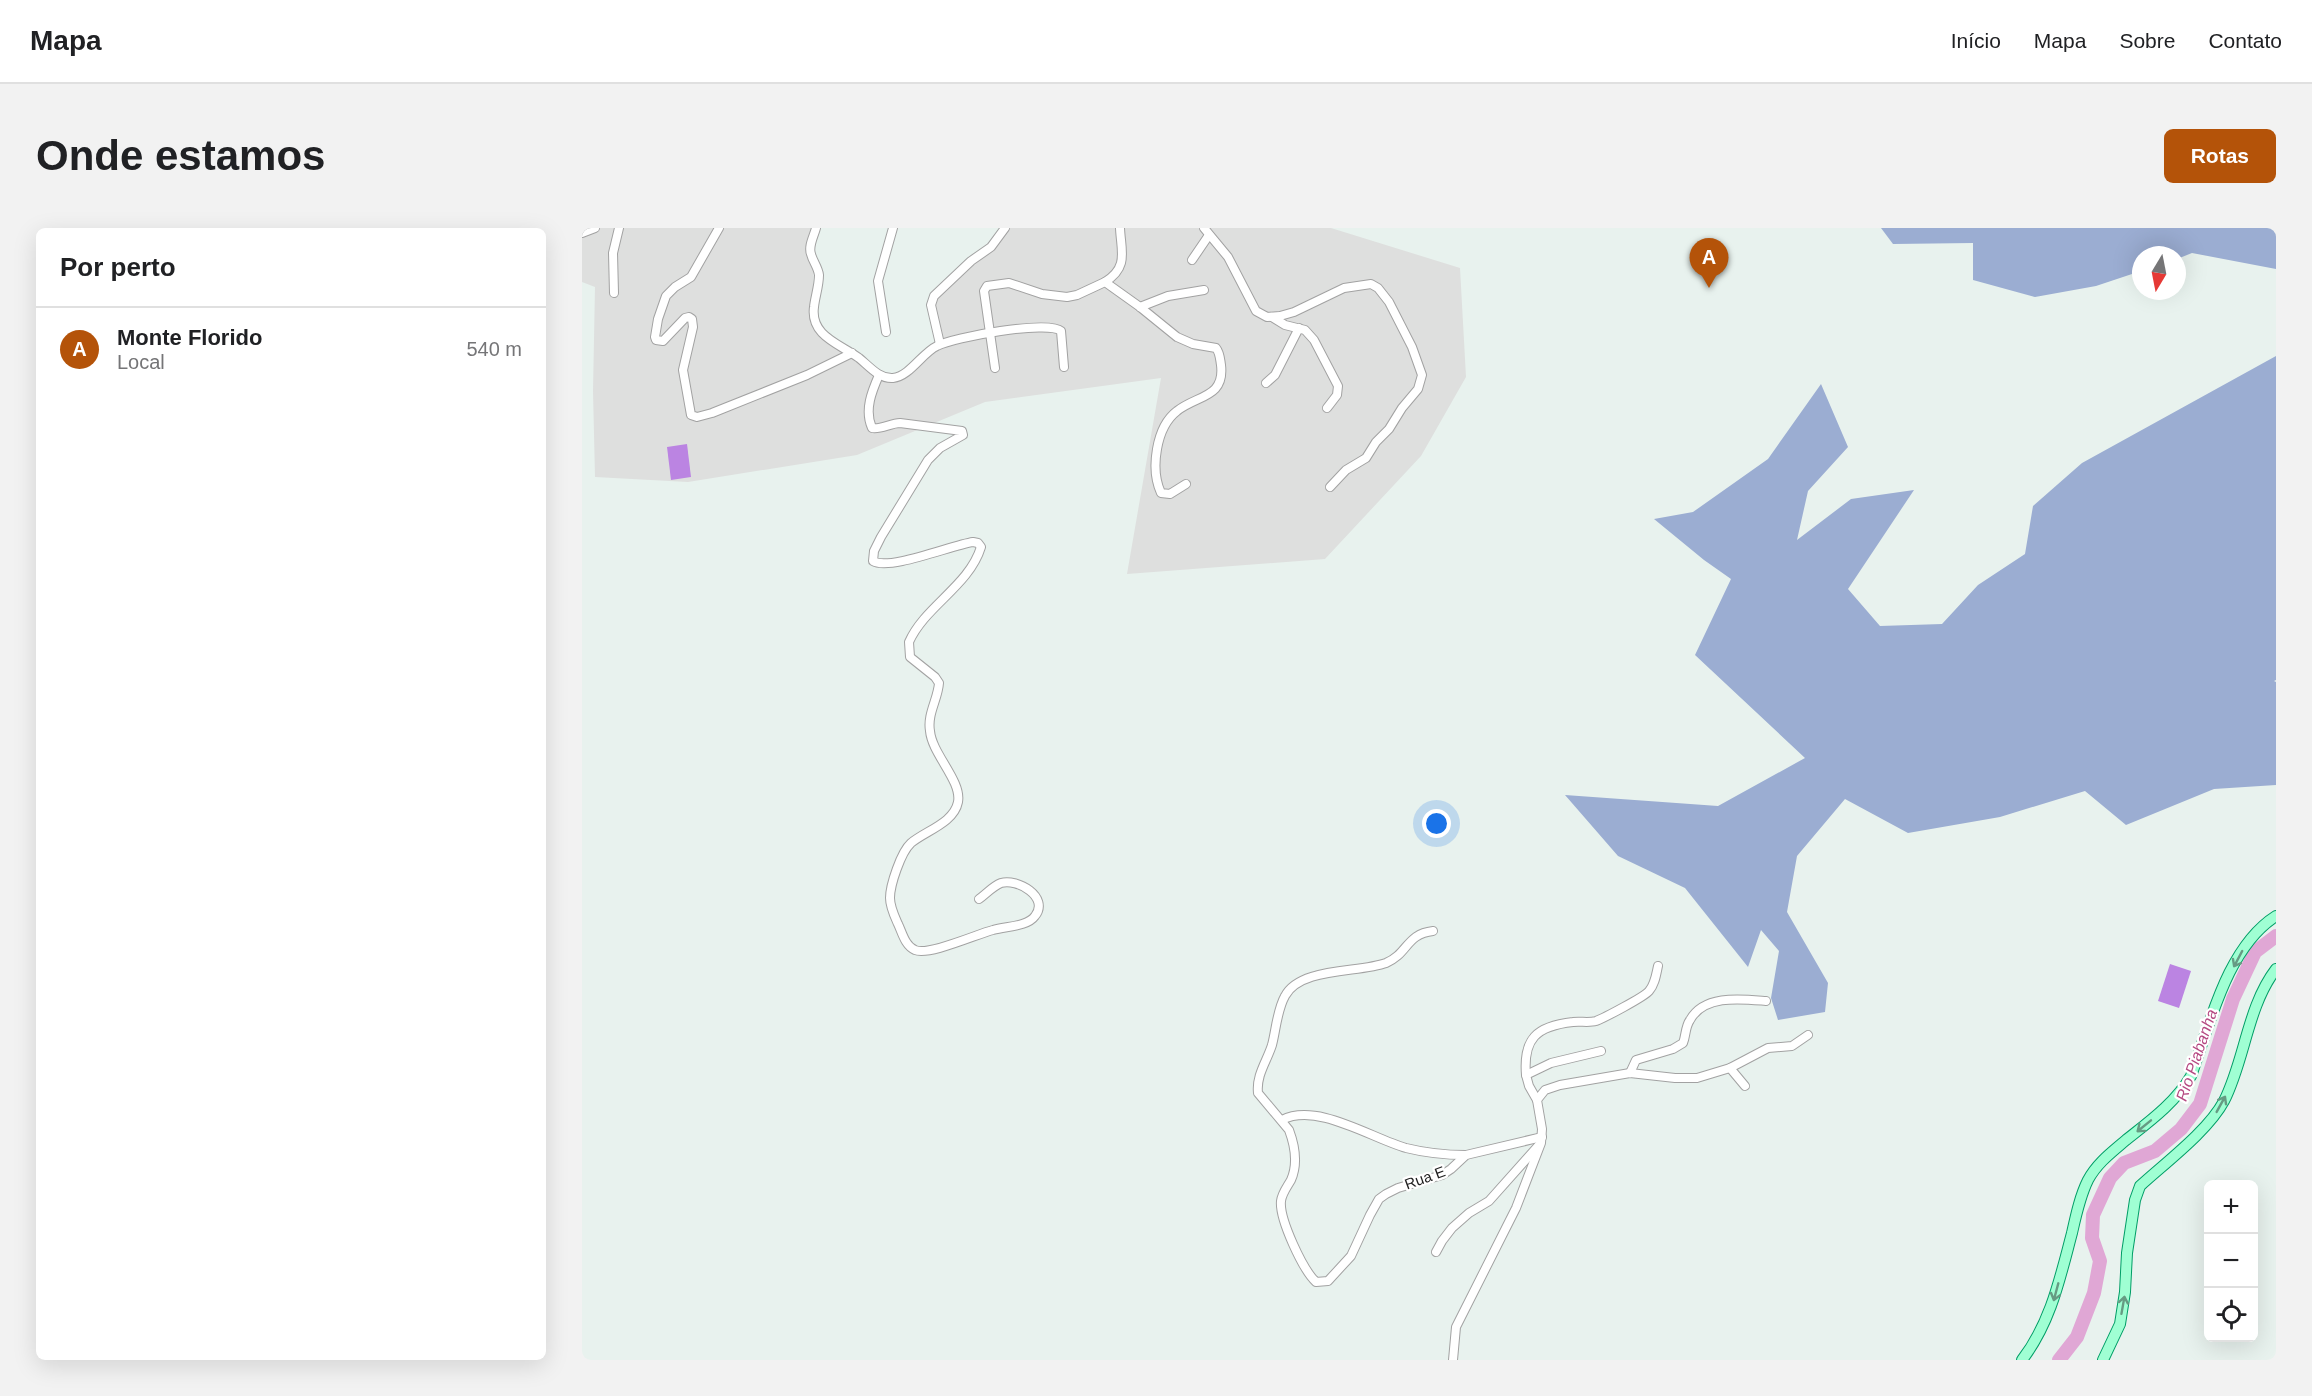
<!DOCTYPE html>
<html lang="pt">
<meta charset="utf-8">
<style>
body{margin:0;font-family:Arial,sans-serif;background:#f2f2f2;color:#202124}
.controls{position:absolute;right:18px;bottom:18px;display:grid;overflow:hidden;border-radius:9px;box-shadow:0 6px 24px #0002}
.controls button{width:54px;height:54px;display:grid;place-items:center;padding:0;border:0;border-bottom:2px solid #e0e0e0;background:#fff;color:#202124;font:30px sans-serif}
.compass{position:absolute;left:1550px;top:18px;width:54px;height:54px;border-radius:50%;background:#fff;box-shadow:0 6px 24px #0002;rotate:190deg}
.you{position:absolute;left:855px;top:596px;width:21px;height:21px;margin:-15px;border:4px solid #fff;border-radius:50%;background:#1a73e8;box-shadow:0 0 0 9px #1a73e833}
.badge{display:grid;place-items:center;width:39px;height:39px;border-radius:50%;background:#b45309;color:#fff;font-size:20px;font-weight:700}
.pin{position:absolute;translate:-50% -50px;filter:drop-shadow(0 2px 3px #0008)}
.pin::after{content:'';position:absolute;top:32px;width:21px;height:18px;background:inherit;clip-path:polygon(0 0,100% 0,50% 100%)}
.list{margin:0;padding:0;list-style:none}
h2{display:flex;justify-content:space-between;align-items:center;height:78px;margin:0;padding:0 24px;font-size:26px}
h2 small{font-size:20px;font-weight:400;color:#757577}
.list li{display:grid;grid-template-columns:39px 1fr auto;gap:18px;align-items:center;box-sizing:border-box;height:84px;padding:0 24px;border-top:2px solid #e0e0e0}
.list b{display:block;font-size:22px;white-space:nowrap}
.list p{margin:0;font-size:20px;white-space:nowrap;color:#757577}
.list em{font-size:20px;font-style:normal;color:#757577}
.icon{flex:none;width:33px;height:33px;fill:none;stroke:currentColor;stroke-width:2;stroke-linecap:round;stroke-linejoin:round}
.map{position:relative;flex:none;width:1694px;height:1132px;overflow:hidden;border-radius:9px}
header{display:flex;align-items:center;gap:36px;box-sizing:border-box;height:84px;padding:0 30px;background:#fff;border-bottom:2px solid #e0e0e0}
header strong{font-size:28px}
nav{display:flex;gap:33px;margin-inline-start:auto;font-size:21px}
.intro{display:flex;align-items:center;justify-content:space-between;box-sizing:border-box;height:144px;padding:0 36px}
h1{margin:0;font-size:42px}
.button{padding:15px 27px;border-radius:9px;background:#b45309;color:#fff;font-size:21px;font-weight:700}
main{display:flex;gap:36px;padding:0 36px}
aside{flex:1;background:#fff;border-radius:9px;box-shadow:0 6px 24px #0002}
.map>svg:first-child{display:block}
.residential{fill:#dedfde}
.forest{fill:#9badd2}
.pitch{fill:#bb84e2}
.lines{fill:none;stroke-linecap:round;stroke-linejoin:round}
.river{stroke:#e0a7d5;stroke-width:14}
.minor-casing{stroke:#a2a2a2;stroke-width:10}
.major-casing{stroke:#009e66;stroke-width:12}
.minor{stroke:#fff;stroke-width:8}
.major{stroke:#9fffd3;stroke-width:10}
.oneway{stroke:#669b83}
.labels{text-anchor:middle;stroke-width:4.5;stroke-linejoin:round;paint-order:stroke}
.street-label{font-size:15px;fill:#212121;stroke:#fff}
.water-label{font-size:16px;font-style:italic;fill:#b54982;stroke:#fff}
</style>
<header>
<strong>Mapa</strong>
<nav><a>Início</a><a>Mapa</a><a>Sobre</a><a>Contato</a></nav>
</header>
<div class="intro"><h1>Onde estamos</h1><a class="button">Rotas</a></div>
<main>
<aside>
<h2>Por perto<small></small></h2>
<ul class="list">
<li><span class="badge">A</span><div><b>Monte Florido</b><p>Local</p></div><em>540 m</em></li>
</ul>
</aside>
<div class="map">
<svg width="1694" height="1132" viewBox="0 0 1694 1132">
<rect width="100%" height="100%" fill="#e8f2ee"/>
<!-- residential -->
<polygon class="residential" points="0,0 229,0 226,15 232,41 230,81 238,98 265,126 293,145 315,147 353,115 348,78 351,68 421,0 749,0 878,40 884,149 839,228 743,331 545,346 579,150 403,174 275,227 106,254 13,249 11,163 13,59 0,54"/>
<!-- forest -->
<g class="forest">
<polygon points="1299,0 1694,0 1694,41 1610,25 1595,31 1595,27 1559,27 1559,43 1514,58 1453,69 1391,52 1391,15 1311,16"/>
<polygon points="1694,128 1694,452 1692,453 1694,454 1694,557 1632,561 1544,597 1503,563 1418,589 1326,605 1263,571 1215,628 1205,684 1246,755 1243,784 1196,792 1189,770 1197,723 1179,702 1166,739 1103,660 1036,628 983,567 1136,578 1223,530 1113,427 1149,351 1122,332 1072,291 1111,284 1186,231 1239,156 1266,219 1226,263 1215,312 1269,271 1332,262 1266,361 1298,398 1360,396 1396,357 1443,326 1451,278 1500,235"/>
</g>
<!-- pitch -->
<g class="pitch">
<polygon points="105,216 109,249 89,252 85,219"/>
<polygon points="1588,736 1609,743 1597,780 1576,773"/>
</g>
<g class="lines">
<!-- river -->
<polyline class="river" points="1477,1132 1495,1109 1512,1065 1518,1033 1510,1010 1511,987 1528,950 1542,935 1573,923 1599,901 1618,876 1651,771 1673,724 1694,708"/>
<defs>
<g id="minor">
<polyline points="137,0 109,49 93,59 84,68 76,91 73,109 74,112 81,113 103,90 107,89 110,91 111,99 101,142 109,187 115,189 130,185 225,147 270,125"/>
<path d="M 234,0 C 232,8 226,18 229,26 C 231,34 236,39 237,47 C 237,58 233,69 232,79 C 228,108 258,116 277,130 C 287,138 297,151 311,150 C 328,148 340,125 355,118 C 371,109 467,92 479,103 L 482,139"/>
<polyline points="622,0 646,29 674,83 685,89 698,88 712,84 762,60 789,56 796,60 807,74 830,119 840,147 836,161 820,180 807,201 794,214 784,230 764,242 748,259"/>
<polyline points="0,5 13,0"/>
<polyline points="610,32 627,7"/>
<path d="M 523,54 C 547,39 539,23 538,0"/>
<polyline points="32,65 31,25 37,0"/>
<polyline points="558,79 586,68 622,62"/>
<polyline points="690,89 703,97 723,102 732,112 756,158 755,167 745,180"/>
<polyline points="304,104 296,53 311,0"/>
<polyline points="358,116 349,77 352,68 389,33 409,19 423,0"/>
<path d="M 413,140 L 402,63 L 405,58 L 427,55 L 460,66 L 485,69 L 495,67 L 523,54 L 558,79 L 595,109 L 611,116 L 634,120 C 638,125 638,131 639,137 C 643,170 615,167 595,183 C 574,199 568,241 579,265 L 588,266 L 604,256"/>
<path d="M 297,147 C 290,163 282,182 290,200 C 298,202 309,195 318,195 L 380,203 L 381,207 L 358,220 L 346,232 L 299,309 L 292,323 L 291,333 C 307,343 370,317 391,314 L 396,315 L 399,319 C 387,358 343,378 327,414 L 328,429 L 353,449 L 357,455 C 356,471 345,486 348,503 C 350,526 380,553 376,574 C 372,595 343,603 329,615 C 319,624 308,657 308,670 C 308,679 312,687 316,696 C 320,704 323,718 333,722 C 347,728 395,706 411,702 C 424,698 445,699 453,688 C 468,669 435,650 419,655 C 411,658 404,666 397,671"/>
<polyline points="684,155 693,147 717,100"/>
<path d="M 851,703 C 824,706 826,726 804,735 C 777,745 718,739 703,768 C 695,782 694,802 690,817 C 685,833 674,847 676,865 L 707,902 C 713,918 716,936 709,952 C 705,959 700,965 699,973 C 697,991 721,1042 734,1054 L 746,1053 L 769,1028 L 788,987 L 797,971 L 804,966 L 816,960 L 860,947 L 869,941 L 884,927 L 960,909"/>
<polyline points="1148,840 1163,858"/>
<path d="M 1048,845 L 1054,832 L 1091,821 L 1101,815 C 1104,808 1103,799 1108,792 C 1122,766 1160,771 1184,773"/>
<path d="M 944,847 C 941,811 954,798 991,794 C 998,793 1007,795 1014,793 C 1022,790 1062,769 1067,763 C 1073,756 1074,747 1076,738"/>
<polyline points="955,872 947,858 944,847 969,835 1019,823"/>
<path d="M 700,892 C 735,874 789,910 824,920 C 844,925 864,927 884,927"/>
<polyline points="854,1024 860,1013 870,1000 887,985 907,973 957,917"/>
<polyline points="871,1132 874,1099 934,980 959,915 960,901 955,872 963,862 978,857 1048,845 1093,850 1115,850 1148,840 1186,820 1210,818 1226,807"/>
</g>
<g id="major">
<path d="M 1440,1132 C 1469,1094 1478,1050 1490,1005 C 1494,987 1498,968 1506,952 C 1515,935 1530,924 1544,912 C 1568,893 1593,875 1609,848 C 1628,796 1645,719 1694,688"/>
<path d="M 1521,1132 L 1538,1096 L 1543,1064 L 1545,1025 L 1553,972 L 1558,958 C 1583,935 1626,903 1642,873 C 1663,832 1665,779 1694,741"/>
</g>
</defs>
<!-- minor casing -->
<use href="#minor" class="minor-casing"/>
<!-- major casing -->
<use href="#major" class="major-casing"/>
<!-- minor -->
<use href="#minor" class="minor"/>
<!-- major -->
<use href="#major" class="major"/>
</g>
<!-- one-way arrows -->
<defs><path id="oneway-shaft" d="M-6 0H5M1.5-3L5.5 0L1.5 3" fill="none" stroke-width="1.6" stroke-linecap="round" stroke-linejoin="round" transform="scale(1.5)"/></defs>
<g class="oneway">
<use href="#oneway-shaft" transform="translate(1656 731) rotate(118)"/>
<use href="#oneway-shaft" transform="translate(1639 876) rotate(-61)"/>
<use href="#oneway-shaft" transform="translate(1562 898) rotate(141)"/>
<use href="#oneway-shaft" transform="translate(1474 1064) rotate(105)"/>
<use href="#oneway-shaft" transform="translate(1541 1077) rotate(-80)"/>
</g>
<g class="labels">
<!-- street labels -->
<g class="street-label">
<text transform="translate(843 950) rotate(-20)" y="5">Rua E</text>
</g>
<!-- water labels -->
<g class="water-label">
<text transform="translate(1614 827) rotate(-71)" y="6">Rio Piabanha</text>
</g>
</g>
</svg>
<div class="controls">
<button>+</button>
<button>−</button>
<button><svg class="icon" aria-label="locate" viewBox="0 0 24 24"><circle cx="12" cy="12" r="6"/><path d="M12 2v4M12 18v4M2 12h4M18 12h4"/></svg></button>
</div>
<svg class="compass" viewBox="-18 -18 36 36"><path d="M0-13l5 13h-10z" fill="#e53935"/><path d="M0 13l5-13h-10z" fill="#757577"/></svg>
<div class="you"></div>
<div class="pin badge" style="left:1127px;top:60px">A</div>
</div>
</main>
